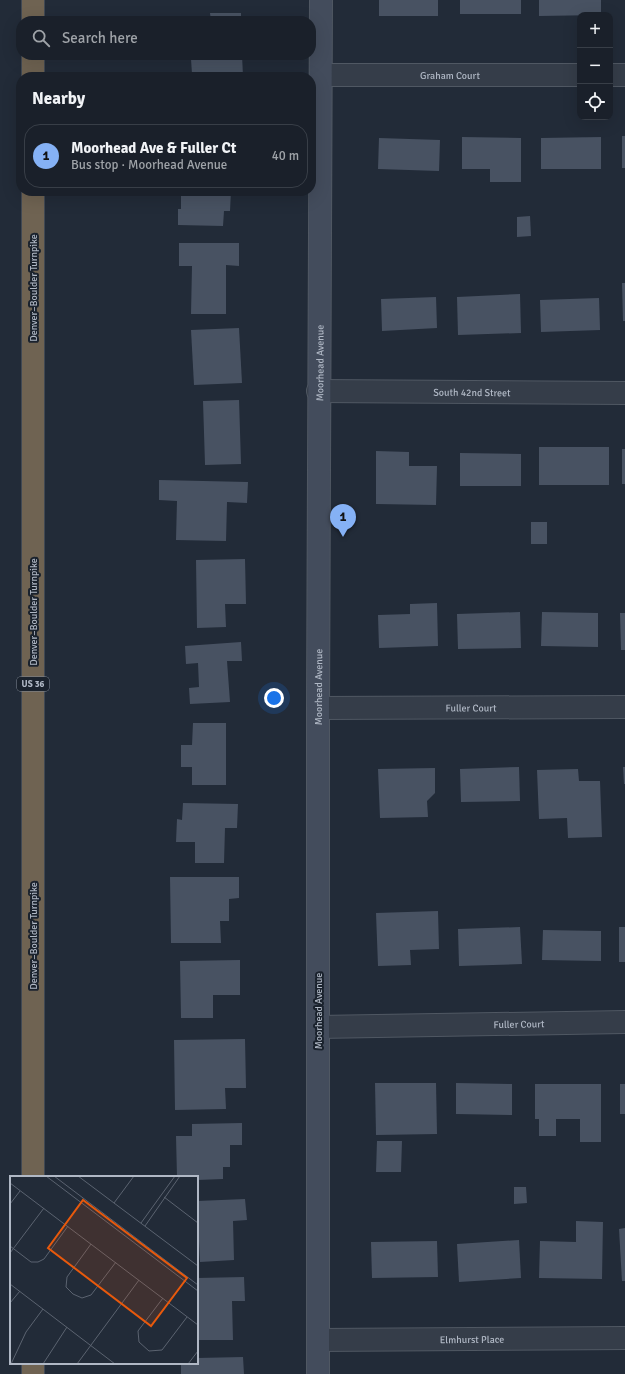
<!DOCTYPE html>
<meta charset="utf-8">
<style>
body{margin:0;font-family:Signika,sans-serif;background:#232832;color:#f1f3f6}
.controls{position:absolute;right:12px;top:12px;display:grid;overflow:hidden;border-radius:8px;box-shadow:0 4px 16px #0002}
.controls button{width:36px;height:36px;display:grid;place-items:center;padding:0;border:0;border-bottom:1px solid #383e47;background:#1a202a;color:#f1f3f6;font:20px sans-serif}
.you{position:absolute;left:274px;top:698px;width:14px;height:14px;margin:-10px;border:3px solid #fff;border-radius:50%;background:#1a73e8;box-shadow:0 0 0 6px #1a73e833}
.badge{display:grid;place-items:center;width:26px;height:26px;border-radius:50%;background:#85b1f5;color:#111;font-size:13px;font-weight:700}
.pin{position:absolute;translate:-50% -33px;filter:drop-shadow(0 1px 2px #0008)}
.pin::after{content:'';position:absolute;top:21px;width:14px;height:12px;background:inherit;clip-path:polygon(0 0,100% 0,50% 100%)}
.list{margin:0;padding:0;list-style:none}
h2{display:flex;justify-content:space-between;align-items:center;height:52px;margin:0;padding:0 16px;font-size:17px}
h2 small{font-size:13px;font-weight:400;color:#9fa3a8}
.list li{display:grid;grid-template-columns:26px 1fr auto;gap:12px;align-items:center;box-sizing:border-box;height:64px;margin:0 8px 8px;padding:0 8px;border:1px solid #383e47;border-radius:16px}
.list b{display:block;font-size:15px;white-space:nowrap}
.list p{margin:0;font-size:13px;white-space:nowrap;color:#9fa3a8}
.list em{font-size:13px;font-style:normal;color:#9fa3a8}
.icon{flex:none;width:22px;height:22px;fill:none;stroke:currentColor;stroke-width:2;stroke-linecap:round;stroke-linejoin:round}
.map{position:relative;flex:none;width:625px;height:1374px;overflow:hidden}
.search{position:absolute;background:#1a202a;box-shadow:0 4px 16px #0002;left:16px;top:16px;width:300px;height:44px;display:flex;align-items:center;gap:10px;box-sizing:border-box;padding:0 14px;border-radius:16px;color:#9fa3a8;font-size:15px}
.panel{position:absolute;background:#1a202a;box-shadow:0 4px 16px #0002;left:16px;top:72px;width:300px;height:124px;border-radius:16px}
.map>svg:first-child{display:block}
.building{fill:#485262}
.lines{fill:none;stroke-linecap:round;stroke-linejoin:round}
.street-casing{stroke:#505863;stroke-width:24}
.secondary-casing{stroke:#505863;stroke-width:24}
.highway-casing{stroke:#404853;stroke-width:24}
.street{stroke:#353d49;stroke-width:22}
.secondary{stroke:#434c5c;stroke-width:22}
.highway{stroke:#6f6352;stroke-width:22}
.labels{text-anchor:middle;stroke-width:4;stroke-linejoin:round;paint-order:stroke}
.shield{fill:#1a222d;stroke:#838b97;stroke-width:1}
.shield-label{font-size:9px;font-weight:bold;fill:#b0b8c5}
.street-label{font-size:10px;fill:#b0b8c5;stroke:#1a222d}
.inset-road{fill:none;stroke:#5b6370;stroke-width:1}
.view{fill:#e8590c;fill-opacity:0.15;stroke:#e8590c;stroke-width:2}
.inset-edge{fill:none;stroke:#b0b8c5;stroke-width:2}
</style>
<div class="map">
<svg width="625" height="1374" viewBox="0 0 625 1374">
<rect width="100%" height="100%" fill="#222b38"/>
<!-- building -->
<g class="building">
<rect x="379" y="0" width="59" height="16"/>
<rect x="460" y="0" width="61" height="14"/>
<polygon points="539,0 601,0 601,15 539,16"/>
<polygon points="210,13 241,13 241,21 211,21"/>
<polygon points="212,55 242,55 243,76 212,76 212,73 192,74 191,59 212,59"/>
<rect x="622" y="136" width="3" height="32"/>
<polygon points="462,137 521,138 521,182 490,182 490,169 462,169"/>
<polygon points="601,137 601,169 541,169 541,138"/>
<polygon points="379,138 440,140 439,171 378,169"/>
<polygon points="181,191 231,191 230,211 224,211 223,226 178,225 178,209 181,209"/>
<polygon points="530,216 531,236 517,237 517,217"/>
<polygon points="179,243 239,243 239,266 226,265 226,314 191,314 192,266 179,266"/>
<polygon points="622,283 625,283 625,321 623,321"/>
<polygon points="520,294 521,333 458,335 457,297"/>
<polygon points="436,297 437,328 382,331 381,299"/>
<polygon points="599,298 600,330 541,332 540,300"/>
<polygon points="239,328 242,383 194,385 191,330"/>
<polygon points="239,400 241,464 205,465 203,401"/>
<rect x="539" y="447" width="70" height="38"/>
<rect x="622" y="449" width="3" height="35"/>
<polygon points="376,451 409,452 409,466 437,466 436,505 376,504"/>
<polygon points="460,453 521,454 521,486 460,486"/>
<polygon points="159,480 248,482 247,503 227,502 226,541 176,540 177,501 159,500"/>
<rect x="531" y="522" width="16" height="22"/>
<polygon points="245,559 246,604 225,604 226,627 197,628 196,560"/>
<polygon points="437,603 438,646 379,648 378,615 410,614 410,604"/>
<polygon points="520,612 521,648 458,649 457,614"/>
<polygon points="542,612 598,613 598,647 541,646"/>
<polygon points="620,613 625,613 625,650 621,650"/>
<polygon points="241,642 242,661 227,661 230,702 190,704 189,688 199,687 198,663 186,664 185,646"/>
<polygon points="193,723 226,723 226,785 192,785 192,767 181,767 181,745 192,745"/>
<polygon points="519,767 520,801 461,802 460,769"/>
<polygon points="623,767 625,767 625,784 624,784"/>
<polygon points="435,768 435,793 427,801 428,817 380,818 378,769"/>
<polygon points="578,769 579,781 600,781 602,837 568,838 567,818 539,819 537,770"/>
<polygon points="183,803 238,804 237,828 225,828 224,863 195,863 195,842 176,842 177,819 182,820"/>
<polygon points="170,877 239,877 239,898 229,899 229,921 220,921 221,943 171,943"/>
<polygon points="438,911 439,949 410,950 411,965 378,966 376,913"/>
<polygon points="520,927 522,964 459,966 458,929"/>
<rect x="619" y="927" width="6" height="35"/>
<polygon points="543,930 601,931 601,961 542,960"/>
<polygon points="240,960 240,995 213,995 213,1018 181,1018 180,961"/>
<polygon points="245,1039 246,1088 225,1088 226,1109 175,1110 174,1040"/>
<polygon points="375,1083 436,1083 437,1134 376,1135"/>
<polygon points="456,1083 512,1084 512,1115 456,1114"/>
<polygon points="535,1084 601,1084 601,1142 580,1142 580,1119 556,1119 556,1136 539,1136 539,1119 535,1119"/>
<rect x="620" y="1084" width="5" height="30"/>
<polygon points="242,1123 242,1145 230,1145 230,1167 223,1167 223,1179 197,1180 197,1177 177,1177 176,1136 192,1136 192,1124"/>
<polygon points="377,1141 402,1141 401,1172 376,1172"/>
<polygon points="514,1187 526,1187 527,1203 514,1204"/>
<polygon points="245,1199 247,1220 233,1221 234,1260 200,1262 197,1201"/>
<polygon points="576,1221 603,1222 602,1279 539,1278 540,1241 576,1242"/>
<polygon points="625,1228 625,1281 622,1281 619,1229"/>
<polygon points="519,1240 521,1278 459,1282 457,1244"/>
<polygon points="437,1241 438,1277 372,1278 371,1242"/>
<polygon points="244,1277 245,1301 232,1301 233,1340 199,1340 197,1278"/>
<polygon points="243,1357 244,1374 181,1374 181,1363 197,1363 197,1358"/>
</g>
<g class="lines">
<defs>
<g id="street">
<path id="s1" d="M 321,75 L 580,75"/>
<polyline points="610,75 625,75"/>
<path id="s2" d="M 318,391 L 625,393"/>
<path id="s3" d="M 318,708 L 625,707"/>
<path id="s4" d="M 318,1027 L 625,1022"/>
<path id="s5" d="M 318,1340 L 625,1338"/>
</g>
<g id="secondary">
<path id="s6" d="M 318,1374 L 318,708 L 321,0"/>
</g>
<g id="highway">
<polyline points="33,21 33,0"/>
<polyline points="33,77 33,55"/>
<polyline points="33,1177 33,191"/>
<polyline points="33,1374 33,1363"/>
</g>
</defs>
<!-- street casing -->
<use href="#street" class="street-casing"/>
<!-- secondary casing -->
<use href="#secondary" class="secondary-casing"/>
<!-- highway casing -->
<use href="#highway" class="highway-casing"/>
<!-- street -->
<use href="#street" class="street"/>
<!-- secondary -->
<use href="#secondary" class="secondary"/>
<!-- highway -->
<use href="#highway" class="highway"/>
</g>
<g class="labels">
<!-- shield labels -->
<rect class="shield" x="17" y="677" width="32" height="14" rx="3"/>
<g class="shield-label">
<text x="33" y="687">US 36</text>
</g>
<!-- street labels -->
<g class="street-label">
<text dy="4" stroke="none"><textPath href="#s1" startOffset="129">Graham Court</textPath></text>
<text transform="translate(33 288) rotate(-90)" y="4">Denver–Boulder Turnpike</text>
<text dy="4" stroke="none"><textPath href="#s6" startOffset="1011">Moorhead Avenue</textPath></text>
<text dy="4" stroke="none"><textPath href="#s2" startOffset="154">South 42nd Street</textPath></text>
<text transform="translate(33 612) rotate(-90)" y="4">Denver–Boulder Turnpike</text>
<text dy="4" stroke="none"><textPath href="#s6" startOffset="687">Moorhead Avenue</textPath></text>
<text dy="4" stroke="none"><textPath href="#s3" startOffset="153">Fuller Court</textPath></text>
<text transform="translate(33 936) rotate(-90)" y="4">Denver–Boulder Turnpike</text>
<text transform="translate(318 1011) rotate(-90)" y="4">Moorhead Avenue</text>
<text dy="4" stroke="none"><textPath href="#s4" startOffset="201">Fuller Court</textPath></text>
<text dy="4" stroke="none"><textPath href="#s5" startOffset="154">Elmhurst Place</textPath></text>
</g>
</g>
<!-- overview -->
<g transform="translate(10 1176)">
<rect width="188" height="188" fill="#222b38"/>
<path class="inset-road" d="M 36,0 L 188,115M 44,0 L 188,109M 68,0 L 188,90M 0,7 L 188,149M 154,21 L 188,47M 104,27 L 124,0M 0,28 L 10,15M 131,47 L 165,0M 135,50 L 170,0M 81,68 L 57,101 L 56,111 L 63,118 L 72,122 L 81,119 L 106,86M 0,70 L 21,86 L 28,86 L 34,83 L 58,50M 0,77 L 34,32M 0,108 L 105,188M 153,122 L 128,155 L 129,166 L 139,175 L 152,174 L 177,141M 0,127 L 10,115M 1,188 L 16,156 L 33,133M 33,188 L 57,151M 67,188 L 129,104M 178,188 L 188,175"/>
<path class="view" d="M 73,24 L 177,102 L 141,150 L 38,72 Z"/>
<rect width="188" height="188" class="inset-edge"/>
</g>
</svg>
<div class="controls">
<button>+</button>
<button>−</button>
<button><svg class="icon" aria-label="locate" viewBox="0 0 24 24"><circle cx="12" cy="12" r="6"/><path d="M12 2v4M12 18v4M2 12h4M18 12h4"/></svg></button>
</div>
<div class="you"></div>
<div class="pin badge" style="left:343px;top:537px">1</div>
<div class="search"><svg class="icon" aria-label="search" viewBox="0 0 24 24"><circle cx="10" cy="10" r="6"/><path d="M15 15l6 6"/></svg>Search here</div>
<section class="panel">
<h2>Nearby<small></small></h2>
<ul class="list">
<li><span class="badge">1</span><div><b>Moorhead Ave &amp; Fuller Ct</b><p>Bus stop · Moorhead Avenue</p></div><em>40 m</em></li>
</ul>
</section>
</div>
